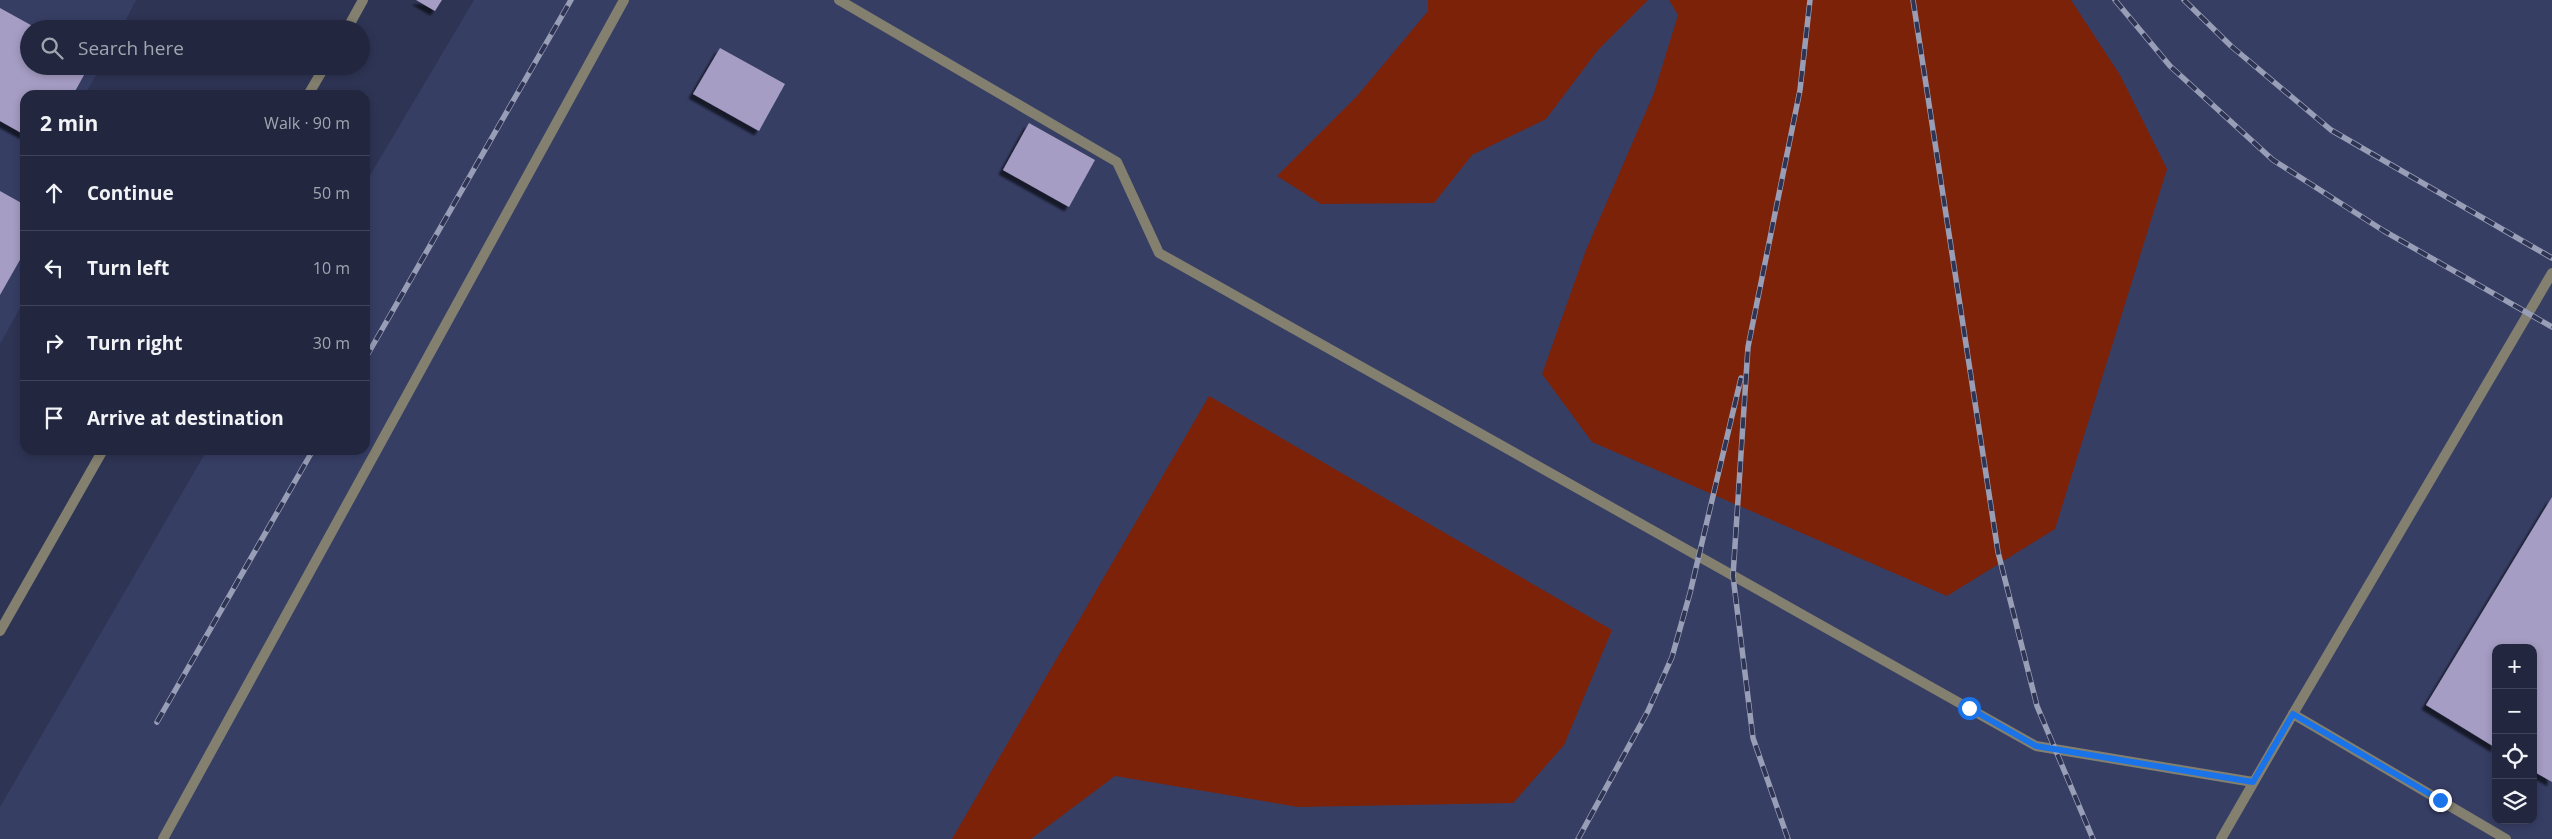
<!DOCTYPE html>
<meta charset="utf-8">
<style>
body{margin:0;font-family:"Open Sans",sans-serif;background:#2a2f46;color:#f1f3f6}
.controls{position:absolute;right:15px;bottom:15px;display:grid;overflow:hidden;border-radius:10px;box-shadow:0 2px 8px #0003}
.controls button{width:45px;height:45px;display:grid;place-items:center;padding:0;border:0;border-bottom:1px solid #3f4459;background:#22273f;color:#f1f3f6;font:25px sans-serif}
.stop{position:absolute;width:15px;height:15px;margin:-11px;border:4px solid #1a73e8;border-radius:50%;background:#fff}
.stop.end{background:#1a73e8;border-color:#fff;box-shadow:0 1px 5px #0008}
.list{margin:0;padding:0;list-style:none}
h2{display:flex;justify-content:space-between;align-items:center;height:65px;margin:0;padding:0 20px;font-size:21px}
h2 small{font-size:16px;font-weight:400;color:#a2a5b0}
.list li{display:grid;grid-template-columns:32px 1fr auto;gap:15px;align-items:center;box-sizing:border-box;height:75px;padding:0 20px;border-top:1px solid #3f4459}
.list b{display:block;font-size:19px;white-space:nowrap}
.list em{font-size:16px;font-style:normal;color:#a2a5b0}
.icon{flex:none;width:28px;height:28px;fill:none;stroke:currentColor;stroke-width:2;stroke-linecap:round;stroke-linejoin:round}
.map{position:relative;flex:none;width:2552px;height:839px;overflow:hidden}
.search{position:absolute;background:#22273f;box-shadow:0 2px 8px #0003;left:20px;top:20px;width:350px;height:55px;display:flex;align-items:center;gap:12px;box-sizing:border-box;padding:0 18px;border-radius:28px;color:#a2a5b0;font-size:19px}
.panel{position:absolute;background:#22273f;box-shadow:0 2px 8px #0003;left:20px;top:90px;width:350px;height:365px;border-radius:15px}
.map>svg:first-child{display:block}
.built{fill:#373e64;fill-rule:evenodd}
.green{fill:#7c2209}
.building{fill:#a69dc4;filter:url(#shadow)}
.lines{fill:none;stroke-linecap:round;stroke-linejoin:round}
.lane{stroke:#84806f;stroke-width:10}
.rail-casing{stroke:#989eb6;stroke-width:5.5}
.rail{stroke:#2e3454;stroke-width:4;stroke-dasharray:11;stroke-linecap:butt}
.route{stroke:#1a73e8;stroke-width:6}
</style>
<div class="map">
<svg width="2552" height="839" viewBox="0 0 2552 839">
<defs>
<filter id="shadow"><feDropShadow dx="-4.5" dy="4.5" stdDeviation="1" flood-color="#0009"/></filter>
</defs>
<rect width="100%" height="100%" fill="#2e3454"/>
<!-- built -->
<g class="built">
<polygon points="0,0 136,0 121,29 29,29 29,66 101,66 85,95 25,95 25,299 0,344"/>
<path d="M 474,0 L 2552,0 L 2552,839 L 0,839 L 0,807 L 207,450 L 365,450 L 365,184 ZM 2496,648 L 2533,648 L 2533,820 L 2496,820 Z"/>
</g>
<!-- green -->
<g class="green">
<polygon points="1428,0 1648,0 1598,50 1546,119 1472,155 1434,203 1321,204 1277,176 1357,96 1428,11"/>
<polygon points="1669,0 2071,0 2120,75 2167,169 2055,529 1947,596 1592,442 1542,374 1586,250 1654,93 1678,15"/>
<polygon points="1209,396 1612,630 1564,745 1513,803 1298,807 1115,776 1031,839 952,839"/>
</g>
<!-- building -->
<g class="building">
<polygon points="416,0 442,0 435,11"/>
<polygon points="0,8 38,29 29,29 29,66 89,66 73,95 25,95 25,135 0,121"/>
<polygon points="720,48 785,84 759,131 693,94"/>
<polygon points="1029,123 1095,160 1069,207 1003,170"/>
<polygon points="0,191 25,205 25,251 0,295"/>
<polygon points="2552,497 2552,782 2533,771 2533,648 2496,648 2496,748 2426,705"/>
</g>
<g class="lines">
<!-- lane -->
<g class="lane">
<polyline points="839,0 1117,162 1159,253 2036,746 2253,782"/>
<polyline points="347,29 363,0"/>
<polyline points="308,95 325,66"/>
<polyline points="0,631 103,450"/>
<polyline points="2293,714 2552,273"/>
<polyline points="163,839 624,0"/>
<polyline points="2221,839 2293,714 2506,839"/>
</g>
<defs>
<g id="rail">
<polyline points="1913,0 1998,552 2037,706 2093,839"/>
<polyline points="2115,0 2170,66 2273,160 2384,231 2552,327"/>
<polyline points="2184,0 2231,46 2331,130 2552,258"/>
<polyline points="365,359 571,0"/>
<polyline points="157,722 313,450"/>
<polyline points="1578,839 1648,711 1672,657 1690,593 1741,378"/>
<polyline points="1788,839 1753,738 1733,576 1748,347 1800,90 1810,0"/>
</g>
</defs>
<!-- rail casing -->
<use href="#rail" class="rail-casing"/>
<!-- rail -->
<use href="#rail" class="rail"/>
</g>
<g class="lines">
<!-- route -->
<polyline class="route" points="1969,708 2036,746 2253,782 2293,714 2440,800"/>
</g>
</svg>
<div class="controls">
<button>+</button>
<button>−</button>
<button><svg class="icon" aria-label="locate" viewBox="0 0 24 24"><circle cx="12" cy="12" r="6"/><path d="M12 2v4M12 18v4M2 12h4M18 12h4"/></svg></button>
<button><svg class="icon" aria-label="layers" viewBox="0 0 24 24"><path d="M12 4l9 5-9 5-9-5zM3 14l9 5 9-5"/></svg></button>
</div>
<div class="stop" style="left:1969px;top:708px"></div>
<div class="stop end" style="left:2440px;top:800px"></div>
<div class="search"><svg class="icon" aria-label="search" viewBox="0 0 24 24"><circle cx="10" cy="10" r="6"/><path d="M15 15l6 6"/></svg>Search here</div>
<section class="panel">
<h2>2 min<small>Walk · 90 m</small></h2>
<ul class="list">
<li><svg class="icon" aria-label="ahead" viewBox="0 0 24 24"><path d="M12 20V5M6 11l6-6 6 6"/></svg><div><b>Continue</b></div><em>50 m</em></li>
<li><svg class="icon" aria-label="left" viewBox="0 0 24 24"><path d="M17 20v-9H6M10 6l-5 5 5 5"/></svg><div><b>Turn left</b></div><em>10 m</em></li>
<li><svg class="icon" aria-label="right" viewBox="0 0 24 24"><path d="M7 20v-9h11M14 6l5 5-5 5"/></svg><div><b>Turn right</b></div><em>30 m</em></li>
<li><svg class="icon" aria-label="arrive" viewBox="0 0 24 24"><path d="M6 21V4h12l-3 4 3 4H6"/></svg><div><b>Arrive at destination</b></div></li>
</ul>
</section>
</div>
